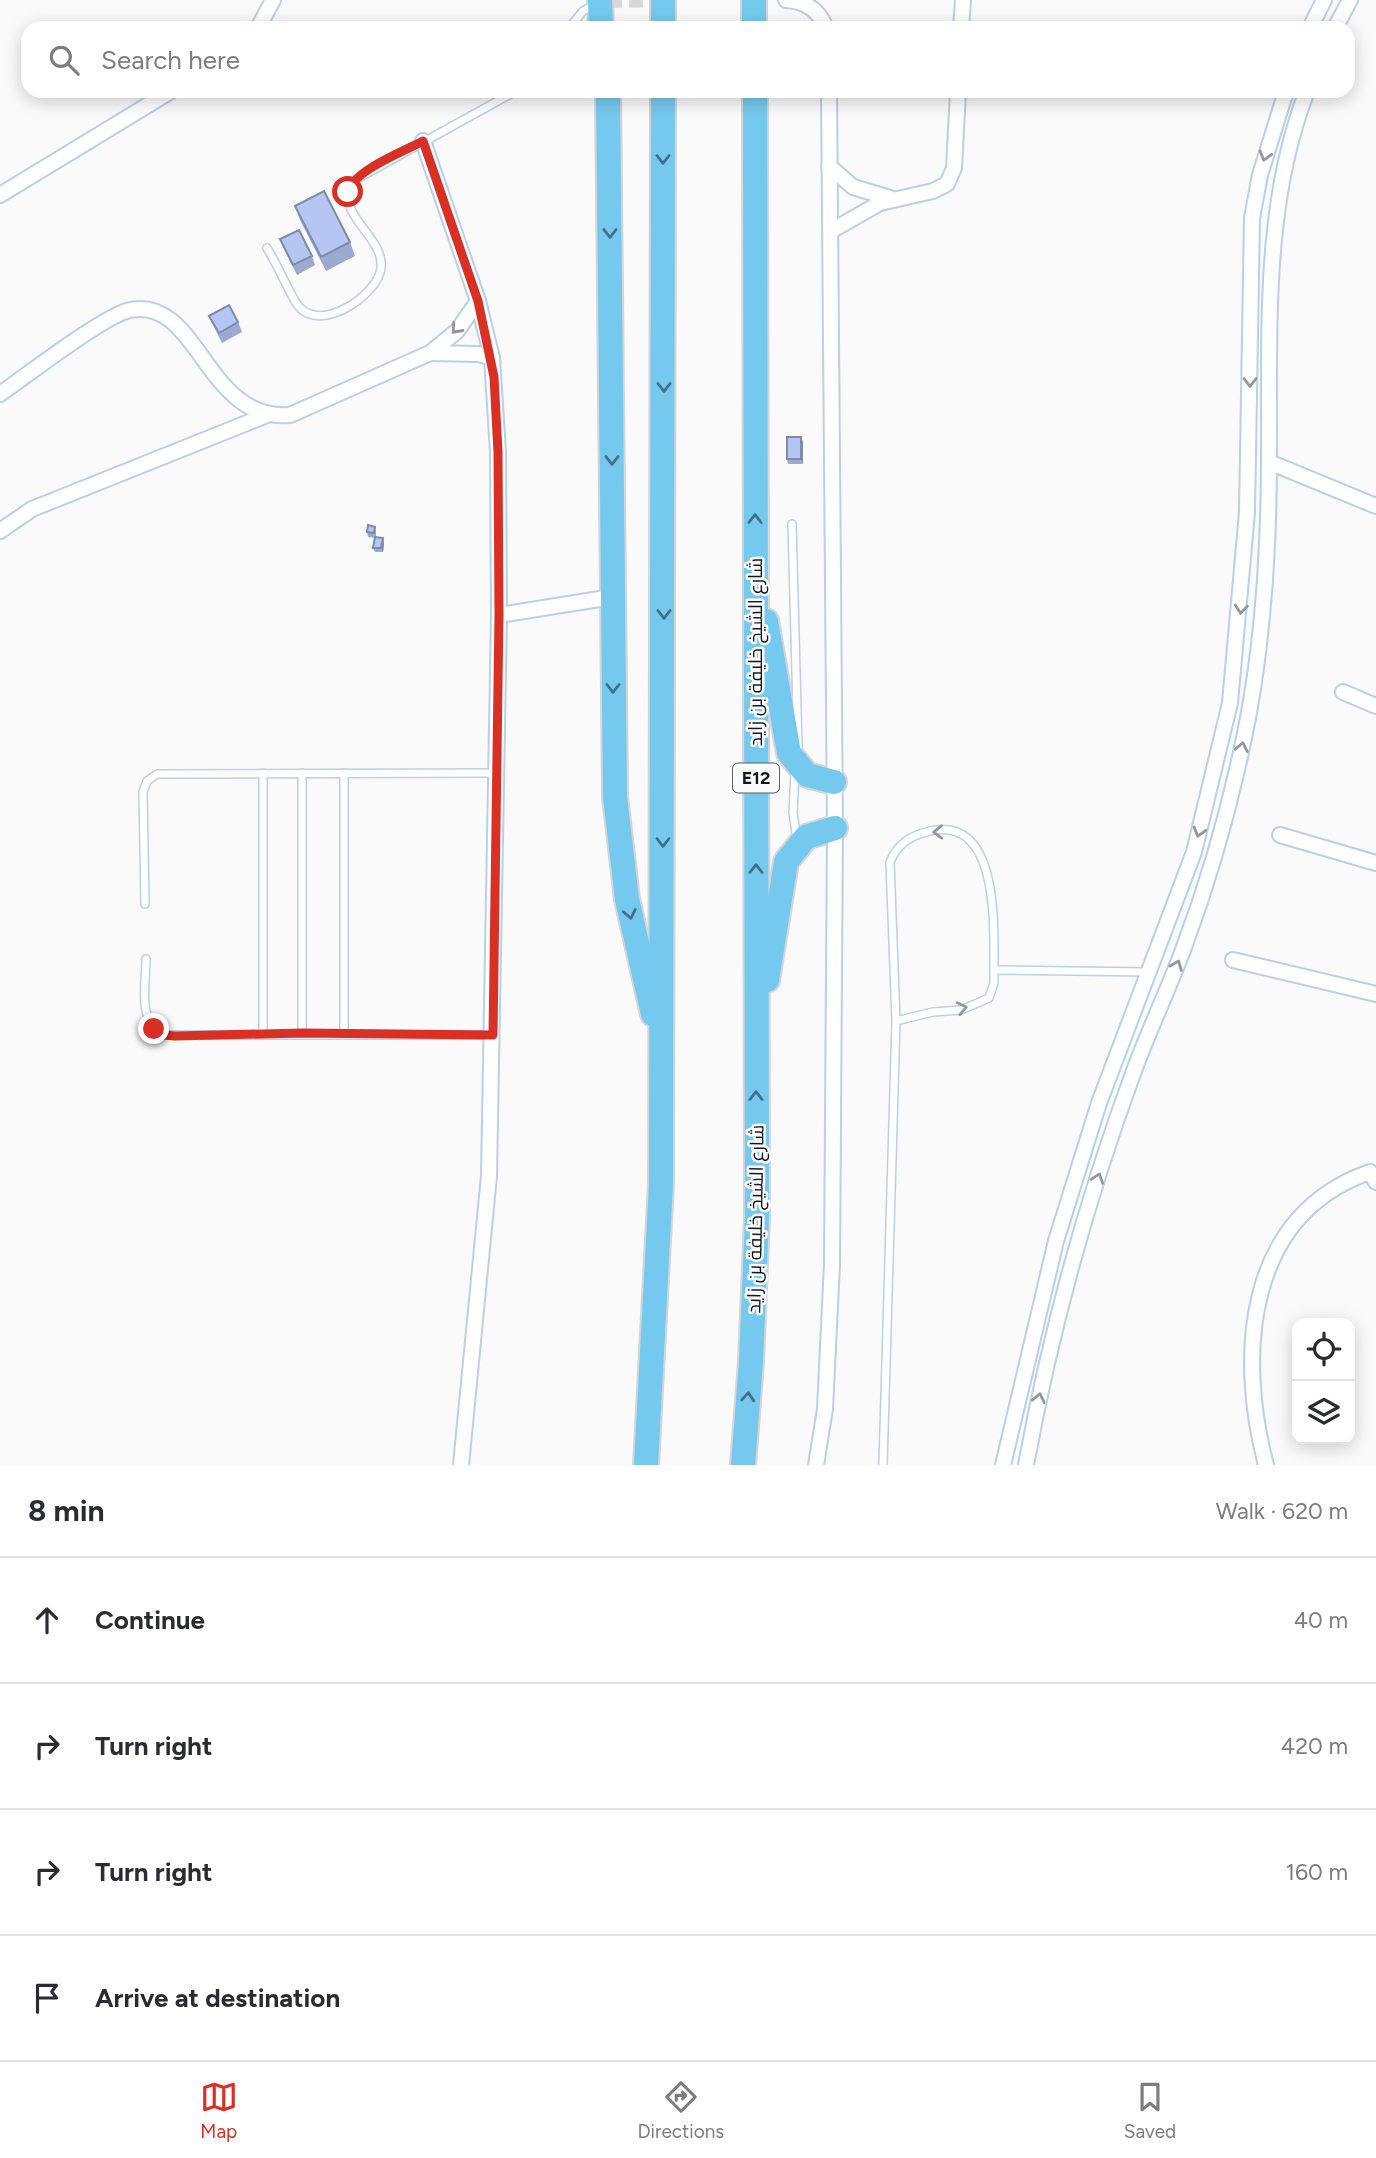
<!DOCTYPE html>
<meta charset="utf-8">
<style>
body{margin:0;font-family:Figtree,Cairo,sans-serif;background:#f7f7f7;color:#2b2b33}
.controls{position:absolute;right:21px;bottom:21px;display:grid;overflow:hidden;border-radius:14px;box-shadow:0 4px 18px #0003}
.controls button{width:63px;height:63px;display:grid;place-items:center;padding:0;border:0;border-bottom:2px solid #e1e1e2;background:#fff;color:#2b2b33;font:35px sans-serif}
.stop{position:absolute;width:21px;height:21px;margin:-16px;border:5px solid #d93025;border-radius:50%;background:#fff}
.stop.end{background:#d93025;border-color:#fff;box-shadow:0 2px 7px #0008}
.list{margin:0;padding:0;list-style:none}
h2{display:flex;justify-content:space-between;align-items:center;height:91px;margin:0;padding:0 28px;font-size:30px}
h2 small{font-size:23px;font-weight:400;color:#7c7c81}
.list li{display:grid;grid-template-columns:46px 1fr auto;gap:21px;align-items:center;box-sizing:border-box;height:126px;padding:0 28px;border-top:2px solid #e1e1e2}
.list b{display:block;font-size:26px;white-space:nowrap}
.list em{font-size:23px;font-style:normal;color:#7c7c81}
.icon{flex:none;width:38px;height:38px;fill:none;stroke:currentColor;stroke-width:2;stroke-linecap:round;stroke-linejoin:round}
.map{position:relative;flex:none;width:1376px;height:1465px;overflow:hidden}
.search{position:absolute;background:#fff;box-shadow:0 4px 18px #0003;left:21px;right:21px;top:21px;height:77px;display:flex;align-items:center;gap:18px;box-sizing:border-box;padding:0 24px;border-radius:21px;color:#7c7c81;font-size:26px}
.sheet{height:595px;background:#fff}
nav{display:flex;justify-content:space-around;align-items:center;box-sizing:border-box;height:98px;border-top:2px solid #e1e1e2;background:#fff;font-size:19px;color:#7c7c81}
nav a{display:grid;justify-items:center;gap:4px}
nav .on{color:#d93025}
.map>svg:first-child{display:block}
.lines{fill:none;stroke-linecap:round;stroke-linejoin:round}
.minor-tunnel{stroke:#d7d8d9;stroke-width:14;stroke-dasharray:14 7;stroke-linecap:butt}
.service-casing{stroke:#b8d0e9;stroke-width:10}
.minor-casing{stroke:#b8d0e9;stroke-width:18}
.motorway-casing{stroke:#d4d5d7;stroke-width:28}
.service{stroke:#fff;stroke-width:7}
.minor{stroke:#fff;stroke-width:14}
.motorway{stroke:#76c9ee;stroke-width:24}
.wall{fill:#9caad1}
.shaded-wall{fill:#7f8baa}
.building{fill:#b5c6f3;stroke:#7f8baa;stroke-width:2}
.oneway{stroke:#93979b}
.oneway2{stroke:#427088}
.route{stroke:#d93025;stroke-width:9}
.labels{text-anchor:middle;stroke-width:5;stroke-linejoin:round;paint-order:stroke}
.shield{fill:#fafafa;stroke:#565c62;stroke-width:2}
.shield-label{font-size:18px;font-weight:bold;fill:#0f1821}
.street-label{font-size:19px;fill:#0f1821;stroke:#fafafa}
</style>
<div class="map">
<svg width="1376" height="1465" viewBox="0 0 1376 1465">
<rect width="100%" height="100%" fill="#fafafa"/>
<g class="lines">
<!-- minor-tunnel -->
<polyline class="minor-tunnel" points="608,1 677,0"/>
<defs>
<g id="service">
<polyline points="569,28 583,11 596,4"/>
<path d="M 267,248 C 277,265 285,283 295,301 C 316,339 379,294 381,268 C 385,236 332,214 353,181 L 516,91"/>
<polyline points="792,524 798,746"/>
<polyline points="795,772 793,813 797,840"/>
<polyline points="263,773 263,1033"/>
<polyline points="302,773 302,1033"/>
<polyline points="344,773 344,1033"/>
<polyline points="145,904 143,792 147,781 157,774 494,773"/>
<path d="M 146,959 C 146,984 137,1022 163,1035 L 492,1035"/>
<polyline points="994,970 1148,972"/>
<path d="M 883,1465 L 896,1021 L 890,862 C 898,843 910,836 930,831 C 1004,814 993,940 994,983 L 989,998 L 961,1010 L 933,1012 L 896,1021"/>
</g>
<g id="minor">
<path d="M 786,0 C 805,1 819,10 826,28"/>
<polyline points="258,28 273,0"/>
<polyline points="961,28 963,0"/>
<polyline points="1310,28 1324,0"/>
<polyline points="1335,28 1350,0"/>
<polyline points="423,141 478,301 492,358 498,452 499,615 489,1176 461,1465"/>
<polyline points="829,166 853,187 890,198"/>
<polyline points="0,195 171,91"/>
<polyline points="831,231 880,203 933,191 947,184 954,168 958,91"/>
<polyline points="430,353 479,354 492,358"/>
<path d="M 0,394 C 26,376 105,315 130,310 C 199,296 205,422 290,415 L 430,353 L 457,331 L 478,301"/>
<polyline points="1269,462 1376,506"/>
<polyline points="0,531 32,509 267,415"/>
<polyline points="499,615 612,597"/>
<polyline points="1343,692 1376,706"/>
<polyline points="1280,835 1376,863"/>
<polyline points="1233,960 1376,994"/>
<polyline points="816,1465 825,1409 832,1264 835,828 829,91"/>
<polyline points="1003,1465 1056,1241 1099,1103 1194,852 1230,703 1247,512 1252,218 1260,175 1286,91"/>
<path d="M 1026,1465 C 1051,1329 1087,1198 1135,1068 C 1150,1028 1168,990 1183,950 C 1211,875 1233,796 1248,718 C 1264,632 1269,543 1269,456 C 1270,334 1262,207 1307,91"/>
<path d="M 1266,1465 C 1237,1356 1245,1215 1370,1172 L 1376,1182"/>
</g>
<g id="motorway">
<polyline points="600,0 601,28"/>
<polyline points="663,0 663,28"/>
<polyline points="754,0 754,28"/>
<polyline points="608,91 615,797 627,899 653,1014"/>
<polyline points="766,621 789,753 807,775 834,782"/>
<polyline points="767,980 786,862 806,837 835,828"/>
<polyline points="646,1465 661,1184 663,91"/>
<polyline points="743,1465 751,1362 757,1217 755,91"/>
</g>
</defs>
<!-- service casing -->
<use href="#service" class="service-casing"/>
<!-- minor casing -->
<use href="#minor" class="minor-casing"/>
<!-- motorway casing -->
<use href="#motorway" class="motorway-casing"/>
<!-- service -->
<use href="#service" class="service"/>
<!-- minor -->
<use href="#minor" class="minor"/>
<!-- motorway -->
<use href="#motorway" class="motorway"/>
</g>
<!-- wall -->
<g class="wall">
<polygon points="295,206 350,242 355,256 326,271 300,220"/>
<polygon points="280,239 312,256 315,265 297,275 284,249"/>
<polygon points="209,316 238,322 242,332 222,343 213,325"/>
<polygon points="801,437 803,442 803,464 788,464 787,459"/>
<polygon points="375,527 376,532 376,537 384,543 383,552 375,552 373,548 375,538 368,537 367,532"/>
</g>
<!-- shaded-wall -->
<g class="shaded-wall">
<polygon points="801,437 803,442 803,464 801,459"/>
<polygon points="383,538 384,543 383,552 381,548"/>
</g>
<!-- building -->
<g class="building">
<polygon points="324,191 350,242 321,257 295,206"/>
<polygon points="299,230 312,256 293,265 280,239"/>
<polygon points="229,305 238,322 219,333 209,316"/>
<rect x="787" y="437" width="14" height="22"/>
<polygon points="368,525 375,527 374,533 367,532"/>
<polygon points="375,537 383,538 381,548 373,548"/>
</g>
<!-- one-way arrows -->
<defs><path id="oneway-chevron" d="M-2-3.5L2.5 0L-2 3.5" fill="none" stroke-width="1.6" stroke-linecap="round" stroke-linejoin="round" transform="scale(1.75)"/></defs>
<g class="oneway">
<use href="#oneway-chevron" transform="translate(1265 156) rotate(106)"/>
<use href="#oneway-chevron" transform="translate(456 329) rotate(132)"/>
<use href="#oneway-chevron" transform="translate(1250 382) rotate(90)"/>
<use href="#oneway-chevron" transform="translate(1241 609) rotate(95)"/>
<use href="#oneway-chevron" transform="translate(1242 747) rotate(-79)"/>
<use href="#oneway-chevron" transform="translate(938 832) rotate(179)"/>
<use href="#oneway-chevron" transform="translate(1199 832) rotate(106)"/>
<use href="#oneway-chevron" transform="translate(1177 965) rotate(-68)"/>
<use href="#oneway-chevron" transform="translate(962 1008) rotate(-12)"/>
<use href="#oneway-chevron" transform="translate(1098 1178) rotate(-71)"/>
<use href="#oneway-chevron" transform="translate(1039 1398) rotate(-78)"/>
</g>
<g class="oneway2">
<use href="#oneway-chevron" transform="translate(663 159) rotate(90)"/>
<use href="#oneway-chevron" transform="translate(610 233) rotate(90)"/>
<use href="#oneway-chevron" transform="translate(664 387) rotate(90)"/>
<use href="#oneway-chevron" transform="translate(612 460) rotate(90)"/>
<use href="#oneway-chevron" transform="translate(755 519) rotate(-90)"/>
<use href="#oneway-chevron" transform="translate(664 614) rotate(90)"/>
<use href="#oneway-chevron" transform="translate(613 688) rotate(90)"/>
<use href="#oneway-chevron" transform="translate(663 842) rotate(90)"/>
<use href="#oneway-chevron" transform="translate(756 869) rotate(-90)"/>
<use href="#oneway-chevron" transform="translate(630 914) rotate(79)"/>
<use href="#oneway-chevron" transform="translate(756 1096) rotate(-90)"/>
<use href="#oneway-chevron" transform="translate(748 1397) rotate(-86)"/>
</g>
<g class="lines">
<!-- route -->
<path class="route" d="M 154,1029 L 163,1035 L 175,1036 L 302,1033 L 493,1035 L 499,615 L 498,452 L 494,377 L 478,301 L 423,141 C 403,152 354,170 348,192"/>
</g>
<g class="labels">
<!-- shield labels -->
<rect class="shield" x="733" y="763.5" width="46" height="29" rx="5"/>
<g class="shield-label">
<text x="756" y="784">E12</text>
</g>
<!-- street labels -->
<g class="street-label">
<text transform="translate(755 652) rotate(-90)" y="7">شارع الشيخ خليفة بن زايد</text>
<text transform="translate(755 1219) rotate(-89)" y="7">شارع الشيخ خليفة بن زايد</text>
</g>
</g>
</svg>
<div class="controls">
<button><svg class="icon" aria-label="locate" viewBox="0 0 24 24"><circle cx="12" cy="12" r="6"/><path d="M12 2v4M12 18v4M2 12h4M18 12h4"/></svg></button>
<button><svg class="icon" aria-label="layers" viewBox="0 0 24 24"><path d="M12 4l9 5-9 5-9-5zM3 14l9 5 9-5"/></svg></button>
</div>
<div class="stop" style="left:348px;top:192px"></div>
<div class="stop end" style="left:154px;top:1029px"></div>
<div class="search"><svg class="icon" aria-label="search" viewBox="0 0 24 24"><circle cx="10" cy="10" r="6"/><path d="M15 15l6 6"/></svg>Search here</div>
</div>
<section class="sheet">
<h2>8 min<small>Walk · 620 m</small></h2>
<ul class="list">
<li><svg class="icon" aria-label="ahead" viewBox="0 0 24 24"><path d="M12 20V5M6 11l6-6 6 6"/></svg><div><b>Continue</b></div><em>40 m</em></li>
<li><svg class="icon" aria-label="right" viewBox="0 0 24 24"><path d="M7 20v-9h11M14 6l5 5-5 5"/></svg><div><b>Turn right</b></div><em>420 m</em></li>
<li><svg class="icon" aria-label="right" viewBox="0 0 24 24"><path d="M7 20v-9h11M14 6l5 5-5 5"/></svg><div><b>Turn right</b></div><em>160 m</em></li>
<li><svg class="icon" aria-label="arrive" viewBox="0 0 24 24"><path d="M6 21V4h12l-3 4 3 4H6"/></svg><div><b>Arrive at destination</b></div></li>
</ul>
</section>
<nav>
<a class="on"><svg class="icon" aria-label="map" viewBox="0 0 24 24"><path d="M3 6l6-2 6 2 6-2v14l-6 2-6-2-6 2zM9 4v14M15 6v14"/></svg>Map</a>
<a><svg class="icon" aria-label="directions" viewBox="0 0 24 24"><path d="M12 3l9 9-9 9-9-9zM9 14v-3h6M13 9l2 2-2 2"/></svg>Directions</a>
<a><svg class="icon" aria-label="saved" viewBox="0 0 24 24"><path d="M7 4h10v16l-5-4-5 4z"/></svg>Saved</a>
</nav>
